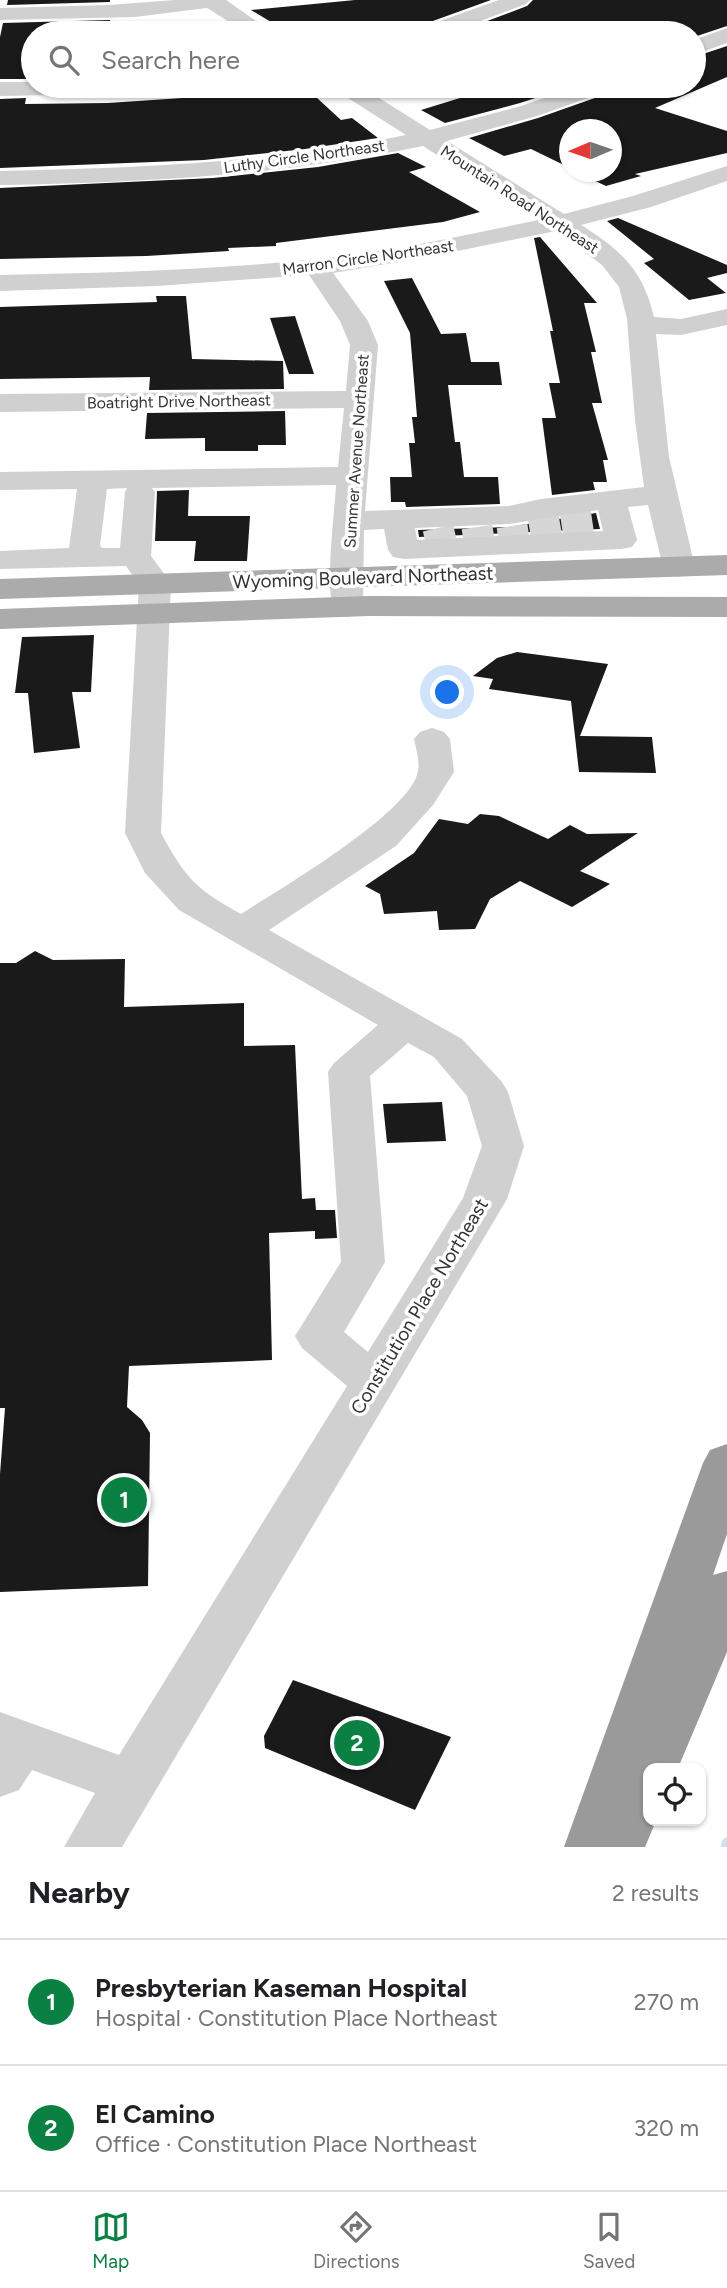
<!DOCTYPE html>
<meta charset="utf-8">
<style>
body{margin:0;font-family:Figtree,sans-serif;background:#f6f6f6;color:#202124}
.controls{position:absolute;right:21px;bottom:21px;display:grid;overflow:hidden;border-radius:14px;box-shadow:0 2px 5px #0004}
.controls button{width:63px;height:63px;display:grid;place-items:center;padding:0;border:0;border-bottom:2px solid #e0e0e0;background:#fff;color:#202124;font:35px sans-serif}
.compass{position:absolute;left:559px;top:119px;width:63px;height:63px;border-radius:50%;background:#fff;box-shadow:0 2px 5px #0004;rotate:268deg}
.you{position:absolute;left:448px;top:693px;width:24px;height:24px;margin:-18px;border:5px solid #fff;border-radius:50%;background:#1a73e8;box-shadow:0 0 0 10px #1a73e833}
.badge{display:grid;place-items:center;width:46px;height:46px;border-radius:50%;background:#0b8043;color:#fff;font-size:23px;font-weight:700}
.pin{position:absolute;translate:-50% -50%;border:4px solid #fff;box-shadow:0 2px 7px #0006}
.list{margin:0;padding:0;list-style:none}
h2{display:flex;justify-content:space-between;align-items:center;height:91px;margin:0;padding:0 28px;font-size:30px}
h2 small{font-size:23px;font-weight:400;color:#757577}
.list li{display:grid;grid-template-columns:46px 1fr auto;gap:21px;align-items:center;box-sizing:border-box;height:126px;padding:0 28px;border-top:2px solid #e0e0e0}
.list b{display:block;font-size:26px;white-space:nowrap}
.list p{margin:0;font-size:23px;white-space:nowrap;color:#757577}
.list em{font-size:23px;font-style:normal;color:#757577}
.icon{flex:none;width:38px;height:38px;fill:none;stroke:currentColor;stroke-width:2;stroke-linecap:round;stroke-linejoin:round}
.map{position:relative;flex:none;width:727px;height:1847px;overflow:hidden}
.search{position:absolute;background:#fff;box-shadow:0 2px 5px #0004;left:21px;right:21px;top:21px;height:77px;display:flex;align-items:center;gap:18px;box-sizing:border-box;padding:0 24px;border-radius:38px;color:#757577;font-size:26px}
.sheet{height:343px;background:#fff}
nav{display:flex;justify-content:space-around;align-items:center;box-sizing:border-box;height:98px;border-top:2px solid #e0e0e0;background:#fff;font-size:19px;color:#757577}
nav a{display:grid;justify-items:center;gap:4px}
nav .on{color:#0b8043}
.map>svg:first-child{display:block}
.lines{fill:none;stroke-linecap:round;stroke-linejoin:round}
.stream{stroke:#cfe2ee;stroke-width:11}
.building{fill:#1a1a1a}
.minor-tunnel{stroke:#d6d6d6;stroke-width:31;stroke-dasharray:31 15;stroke-linecap:butt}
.minor{fill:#d0d0d0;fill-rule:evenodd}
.major{fill:#ababab;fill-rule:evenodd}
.highway{fill:#9a9a9a;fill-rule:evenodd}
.labels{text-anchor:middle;stroke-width:7;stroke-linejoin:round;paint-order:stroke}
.far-street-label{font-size:16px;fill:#333;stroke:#fff}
.street-label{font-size:19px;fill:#333;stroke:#fff}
</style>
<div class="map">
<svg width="727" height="1847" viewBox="0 0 727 1847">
<rect width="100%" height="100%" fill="#fff"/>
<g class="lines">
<!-- stream -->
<polyline class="stream" points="726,1847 727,1843"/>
</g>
<!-- building -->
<g class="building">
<polygon points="8,0 110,0 110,2 7,5"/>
<polygon points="355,0 491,0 419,26 414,33 309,33 300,28 286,31 251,10"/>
<polygon points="533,0 727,0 727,26 694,37 694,33 455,33 527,6"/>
<polygon points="110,20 110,33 33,33 29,79 0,79 0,37 3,23"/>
<polygon points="727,46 727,77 655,108 727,131 727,153 635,174 641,176 606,186 576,172 612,172 612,130 570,130 570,168 531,149 504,156 469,138 538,118 609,93 614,86 694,86 694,57"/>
<polygon points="281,86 304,86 341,120 352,118 378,138 305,149 204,160 0,168 0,99 26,98 25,104 108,103 227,95 225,93"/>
<polygon points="499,86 572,86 520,103 445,123 421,110"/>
<polygon points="398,153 426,167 409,172 480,212 443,222 276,243 276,246 228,248 229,251 146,256 0,259 0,188 213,178 318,167"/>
<polygon points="618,218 727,265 727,273 707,278 726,293 689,300 644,263 654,259 607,221"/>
<polygon points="540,237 597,303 584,303 596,352 591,352 602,403 592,403 608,460 603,460 607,482 593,482 595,490 552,495 542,418 556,418 549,383 560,383 550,331 553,331 534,238"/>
<polygon points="412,278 441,334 466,333 471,362 499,362 502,385 448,385 455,442 460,442 464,477 498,477 500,504 406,507 405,502 391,502 390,477 412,477 409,443 415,443 412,417 417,417 410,333 384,281"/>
<polygon points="156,296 186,296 192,359 283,361 284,389 149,390 150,377 0,379 0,307 157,302"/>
<polygon points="295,316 314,374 289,374 270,318"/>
<polygon points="285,411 286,445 258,445 258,451 205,451 205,438 145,439 147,413"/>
<polygon points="189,490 188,516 250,516 247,561 194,561 196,541 155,541 157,491"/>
<polygon points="596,513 600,529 419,537 418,530 509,527"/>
<polygon points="94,635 91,692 72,692 80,748 34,753 28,693 15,693 22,637"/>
<polygon points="517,652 608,664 580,736 652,737 656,773 579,772 571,701 489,689 493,679 473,676 497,658"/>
<polygon points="480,814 499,816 548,839 570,825 587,834 638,833 580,871 610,884 572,907 520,881 490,899 475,929 439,930 437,911 384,914 380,894 365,886 414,853 439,819 468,824"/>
<polygon points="35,951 53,960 125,959 124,1007 244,1003 244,1046 295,1045 302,1199 315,1198 316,1210 335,1210 337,1238 315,1239 315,1231 269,1233 272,1360 129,1366 127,1407 142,1420 150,1433 148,1586 0,1592 0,1474 5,1408 0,1408 0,963 16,963"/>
<polygon points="442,1102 446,1141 387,1143 383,1104"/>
<polygon points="293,1680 451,1737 415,1810 265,1748 264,1736"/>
</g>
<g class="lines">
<!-- minor-tunnel -->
<g class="minor-tunnel">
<polyline points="575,510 579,537"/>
<polyline points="542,511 547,538"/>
<polyline points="512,526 514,539"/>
<polyline points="477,527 479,540"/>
<polyline points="438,528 441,541"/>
</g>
<!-- minor -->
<g class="minor">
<polygon points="175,0 226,0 273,33 247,33 207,8 135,17 0,20 0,8 108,5"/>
<polygon points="499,0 530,0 526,4 448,33 417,33 420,28"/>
<polygon points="727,28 727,43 694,55 694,40"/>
<polygon points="0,82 33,82 33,86 171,86 168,91 160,93 0,96"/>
<path d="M 334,86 L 360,86 L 430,130 L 521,106 L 579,86 L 611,86 L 608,91 L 537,116 L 447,141 L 564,214 L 633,196 L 727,166 L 727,181 L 651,207 L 581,225 C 621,250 643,270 654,317 L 681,319 L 727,309 L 727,325 L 681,335 L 656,334 L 669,457 L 695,567 L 690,574 L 679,577 L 668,574 L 663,567 L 648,505 L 628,507 L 637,540 L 632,547 L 621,549 L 404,559 L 393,557 L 388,550 L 384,529 L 364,530 L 363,607 L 358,614 L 347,617 L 336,614 C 323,596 335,511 336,485 L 152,488 L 155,492 L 151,556 L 171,583 L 161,833 C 186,879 196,889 241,914 C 278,890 411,813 418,771 C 420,762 416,748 414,739 L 420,732 L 432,728 L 444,732 L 450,739 L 454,772 L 433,805 L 396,846 L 269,930 L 462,1039 L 502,1082 L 508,1092 L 524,1146 L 507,1199 L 122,1847 L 64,1847 L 95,1793 L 32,1770 L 19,1790 L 0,1797 L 0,1712 L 119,1755 L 347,1386 L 302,1348 L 295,1336 L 341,1262 L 328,1072 L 334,1063 L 378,1025 L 179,910 L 145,873 L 125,833 L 139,584 L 126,566 L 0,569 L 0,551 L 69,548 L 77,489 L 0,490 L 0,472 L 338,467 L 344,408 L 0,412 L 0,394 L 346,391 L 350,345 L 340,321 L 309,275 L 157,286 L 0,291 L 0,275 C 111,273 223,270 334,257 C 403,249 471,234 538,220 L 423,146 C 283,175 142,183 0,185 L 0,171 C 136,168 273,163 406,135 L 337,91 ZM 556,231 L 602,265 L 619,287 L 627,319 L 635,420 L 644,487 L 541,499 L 509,506 L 365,511 L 378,345 L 368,321 L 333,273 L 428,257 ZM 127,488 L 125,492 L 120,548 L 102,548 L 100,546 L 107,489 ZM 598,510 L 603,531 L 417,540 L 415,528 L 509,524 ZM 408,1043 L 434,1057 L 467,1096 L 482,1146 L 463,1198 L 368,1352 L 344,1332 L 385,1262 L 370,1076 Z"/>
</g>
<!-- major -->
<g class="major">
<polygon points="727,555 727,575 0,599 0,579"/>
<polygon points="369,596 727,597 727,617 369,616 0,629 0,609"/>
</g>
<!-- highway -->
<polygon class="highway" points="727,1444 727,1534 713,1575 727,1571 727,1652 678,1768 648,1768 648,1821 656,1821 645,1847 564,1847 703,1463 710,1450"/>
</g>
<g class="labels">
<!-- far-street labels -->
<g class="far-street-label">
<text transform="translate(304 156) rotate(-8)" y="6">Luthy Circle Northeast</text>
<text transform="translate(520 199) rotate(33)" y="6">Mountain Road Northeast</text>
<text transform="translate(368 257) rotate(-8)" y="6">Marron Circle Northeast</text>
<text transform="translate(179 401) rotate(-1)" y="6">Boatright Drive Northeast</text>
<text transform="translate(356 451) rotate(-86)" y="6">Summer Avenue Northeast</text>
</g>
<!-- street labels -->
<g class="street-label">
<text transform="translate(363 577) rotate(-2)" y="7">Wyoming Boulevard Northeast</text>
<text transform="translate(419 1306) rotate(-59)" y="7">Constitution Place Northeast</text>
</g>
</g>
</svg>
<div class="controls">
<button><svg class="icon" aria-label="locate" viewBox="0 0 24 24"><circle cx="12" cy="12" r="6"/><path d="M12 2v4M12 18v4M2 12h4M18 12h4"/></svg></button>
</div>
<svg class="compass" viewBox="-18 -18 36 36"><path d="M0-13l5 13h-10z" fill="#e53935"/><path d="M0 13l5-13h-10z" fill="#757577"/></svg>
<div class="you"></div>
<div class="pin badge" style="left:124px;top:1500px">1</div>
<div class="pin badge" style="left:357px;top:1743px">2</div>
<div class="search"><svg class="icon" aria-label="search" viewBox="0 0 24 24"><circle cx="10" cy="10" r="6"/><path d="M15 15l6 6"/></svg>Search here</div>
</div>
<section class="sheet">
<h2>Nearby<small>2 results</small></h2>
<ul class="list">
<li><span class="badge">1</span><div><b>Presbyterian Kaseman Hospital</b><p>Hospital · Constitution Place Northeast</p></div><em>270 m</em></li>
<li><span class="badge">2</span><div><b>El Camino</b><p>Office · Constitution Place Northeast</p></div><em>320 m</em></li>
</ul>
</section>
<nav>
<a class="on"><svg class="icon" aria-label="map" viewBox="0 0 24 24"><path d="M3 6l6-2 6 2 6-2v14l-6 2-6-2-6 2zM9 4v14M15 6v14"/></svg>Map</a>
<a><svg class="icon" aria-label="directions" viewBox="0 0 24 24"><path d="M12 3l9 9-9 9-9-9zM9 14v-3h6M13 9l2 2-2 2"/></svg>Directions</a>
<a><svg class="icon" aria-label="saved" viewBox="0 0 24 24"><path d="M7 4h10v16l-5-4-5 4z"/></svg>Saved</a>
</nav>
